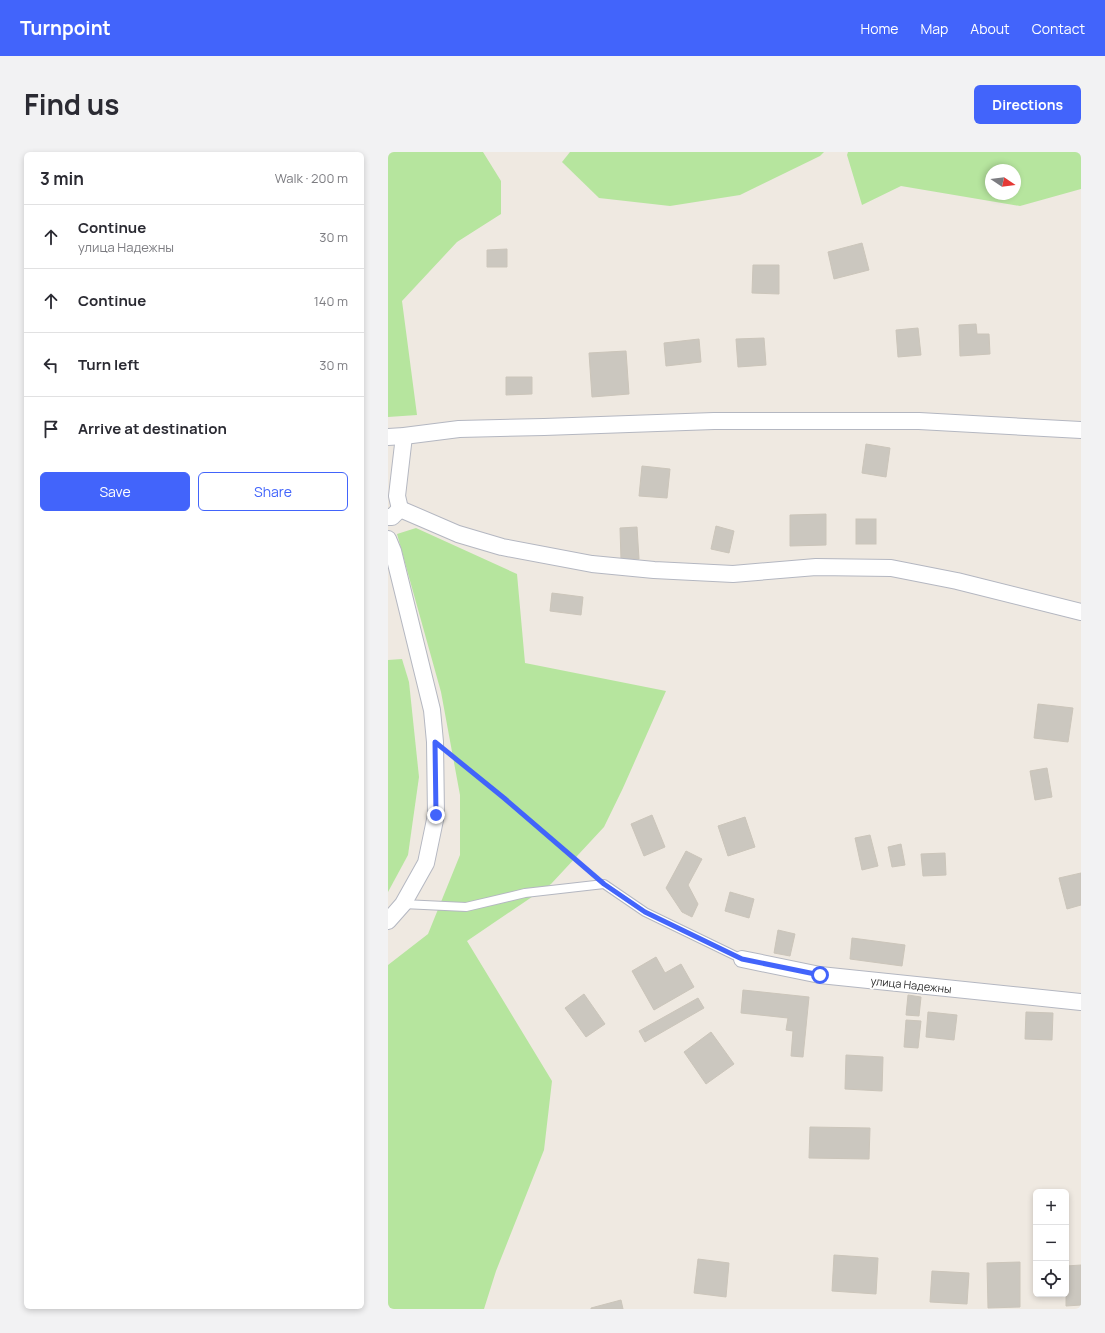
<!DOCTYPE html>
<meta charset="utf-8">
<style>
body{margin:0;font-family:Manrope,sans-serif;background:#f2f2f3;color:#2b2b33}
.controls{position:absolute;right:12px;bottom:12px;display:grid;overflow:hidden;border-radius:6px;box-shadow:0 2px 6px #0003}
.controls button{width:36px;height:36px;display:grid;place-items:center;padding:0;border:0;border-bottom:1px solid #e1e1e2;background:#fff;color:#2b2b33;font:20px sans-serif}
.compass{position:absolute;left:597px;top:12px;width:36px;height:36px;border-radius:50%;background:#fff;box-shadow:0 2px 6px #0003;rotate:103deg}
.stop{position:absolute;width:12px;height:12px;margin:-9px;border:3px solid #4264fb;border-radius:50%;background:#fff}
.stop.end{background:#4264fb;border-color:#fff;box-shadow:0 1px 4px #0008}
.list{margin:0;padding:0;list-style:none}
h2{display:flex;justify-content:space-between;align-items:center;height:52px;margin:0;padding:0 16px;font-size:17px}
h2 small{font-size:13px;font-weight:400;color:#7c7c81}
.list li{display:grid;grid-template-columns:26px 1fr auto;gap:12px;align-items:center;box-sizing:border-box;height:64px;padding:0 16px;border-top:1px solid #e1e1e2}
.list b{display:block;font-size:15px;white-space:nowrap}
.list p{margin:0;font-size:13px;white-space:nowrap;color:#7c7c81}
.list em{font-size:13px;font-style:normal;color:#7c7c81}
.actions{display:flex;gap:8px;padding:12px 16px}
.actions a{flex:1;padding:9px 0;border:1px solid #4264fb;border-radius:6px;text-align:center;font-size:14px;color:#4264fb}
.actions .main{background:#4264fb;color:#fff}
.icon{flex:none;width:22px;height:22px;fill:none;stroke:currentColor;stroke-width:2;stroke-linecap:round;stroke-linejoin:round}
.map{position:relative;flex:none;width:693px;height:1157px;overflow:hidden;border-radius:6px}
header{display:flex;align-items:center;gap:24px;box-sizing:border-box;height:56px;padding:0 20px;background:#4264fb;color:#fff}
header strong{font-size:19px}
nav{display:flex;gap:22px;margin-inline-start:auto;font-size:14px}
.intro{display:flex;align-items:center;justify-content:space-between;box-sizing:border-box;height:96px;padding:0 24px}
h1{margin:0;font-size:28px}
.button{padding:10px 18px;border-radius:6px;background:#4264fb;color:#fff;font-size:14px;font-weight:700}
main{display:flex;gap:24px;padding:0 24px}
aside{flex:1;background:#fff;border-radius:6px;box-shadow:0 2px 6px #0003}
.map>svg:first-child{display:block}
.green{fill:#b6e59e;fill-rule:evenodd}
.building{fill:#cbc7bf;stroke:#cbc5ba}
.lines{fill:none;stroke-linecap:round;stroke-linejoin:round}
.lane-casing{stroke:#b4b7c1;stroke-width:10}
.street-casing{stroke:#b4b7c1;stroke-width:18}
.path{stroke:#c9c9c9;stroke-width:2.5;stroke-dasharray:3 2;stroke-linecap:butt}
.lane{stroke:#fff;stroke-width:8}
.street{stroke:#fff;stroke-width:16}
.route{stroke:#4264fb;stroke-width:5}
.labels{text-anchor:middle;stroke-width:4;stroke-linejoin:round;paint-order:stroke}
.street-label{font-size:11px;fill:#2e2e2e;stroke:#fff}
</style>
<header>
<strong>Turnpoint</strong>
<nav><a>Home</a><a>Map</a><a>About</a><a>Contact</a></nav>
</header>
<div class="intro"><h1>Find us</h1><a class="button">Directions</a></div>
<main>
<aside>
<h2>3 min<small>Walk · 200 m</small></h2>
<ul class="list">
<li><svg class="icon" aria-label="ahead" viewBox="0 0 24 24"><path d="M12 20V5M6 11l6-6 6 6"/></svg><div><b>Continue</b><p>улица Надежны</p></div><em>30 m</em></li>
<li><svg class="icon" aria-label="ahead" viewBox="0 0 24 24"><path d="M12 20V5M6 11l6-6 6 6"/></svg><div><b>Continue</b></div><em>140 m</em></li>
<li><svg class="icon" aria-label="left" viewBox="0 0 24 24"><path d="M17 20v-9H6M10 6l-5 5 5 5"/></svg><div><b>Turn left</b></div><em>30 m</em></li>
<li><svg class="icon" aria-label="arrive" viewBox="0 0 24 24"><path d="M6 21V4h12l-3 4 3 4H6"/></svg><div><b>Arrive at destination</b></div></li>
</ul>
<div class="actions"><a class="main">Save</a><a>Share</a></div>
</aside>
<div class="map">
<svg width="693" height="1157" viewBox="0 0 693 1157">
<rect width="100%" height="100%" fill="#efe9e1"/>
<!-- green -->
<g class="green">
<polygon points="0,0 95,0 113,29 113,62 69,90 14,149 29,263 0,265"/>
<polygon points="182,0 436,0 432,4 352,43 282,54 211,46 174,10"/>
<path d="M 460,0 L 693,0 L 693,37 L 632,54 L 513,34 L 474,53 L 459,3 ZM 603,18 L 627,18 L 627,42 L 603,42 Z"/>
<polygon points="28,376 129,422 137,511 278,539 235,636 216,675 163,732 79,789 164,929 156,998 108,1119 96,1157 0,1157 0,813 40,782 72,703 72,643 53,540 9,382"/>
<polygon points="14,507 21,530 31,625 20,703 0,740 0,508"/>
</g>
<!-- building -->
<g class="building">
<polygon points="474,91 481,118 446,127 440,100"/>
<polygon points="119,97 119,115 99,115 99,98"/>
<polygon points="365,113 391,113 391,142 364,141"/>
<polygon points="588,172 589,182 601,182 602,202 572,204 571,173"/>
<polygon points="530,176 533,203 510,205 508,178"/>
<polygon points="376,186 378,213 350,215 348,187"/>
<polygon points="311,187 313,210 278,214 276,191"/>
<polygon points="238,199 241,242 204,245 201,201"/>
<polygon points="118,225 144,225 144,242 118,243"/>
<polygon points="478,292 502,296 498,325 474,321"/>
<polygon points="254,314 282,317 279,346 251,344"/>
<polygon points="438,362 438,393 402,394 402,363"/>
<rect x="468" y="367" width="20" height="25"/>
<polygon points="328,374 346,379 341,401 323,397"/>
<polygon points="249,375 251,407 233,408 232,376"/>
<polygon points="164,441 195,445 193,463 162,459"/>
<polygon points="650,552 685,556 680,590 646,586"/>
<polygon points="659,616 664,645 647,648 642,619"/>
<polygon points="264,663 277,695 256,704 243,672"/>
<polygon points="357,665 367,695 340,704 330,674"/>
<polygon points="482,683 490,714 474,718 467,686"/>
<polygon points="513,692 517,713 504,715 500,695"/>
<polygon points="298,699 314,707 300,733 310,752 304,765 294,760 278,736"/>
<polygon points="557,701 558,723 535,724 533,702"/>
<polygon points="693,721 693,753 679,757 671,726"/>
<polygon points="342,740 366,747 361,766 337,759"/>
<polygon points="390,778 407,782 402,804 386,801"/>
<polygon points="464,786 517,793 514,814 462,807"/>
<polygon points="268,805 277,821 293,812 306,835 266,858 244,819"/>
<polygon points="355,838 421,845 415,905 403,904 405,879 398,878 400,866 353,861"/>
<polygon points="196,842 217,872 198,885 177,856"/>
<polygon points="520,843 533,845 531,864 518,863"/>
<polygon points="310,846 316,856 257,890 251,879"/>
<polygon points="540,860 569,863 566,888 538,885"/>
<polygon points="638,860 665,861 664,888 637,887"/>
<polygon points="518,868 533,869 530,896 516,895"/>
<polygon points="323,880 346,912 318,932 296,900"/>
<polygon points="458,903 495,905 494,939 457,937"/>
<polygon points="422,975 482,976 481,1007 421,1006"/>
<polygon points="446,1103 490,1106 488,1142 444,1139"/>
<polygon points="310,1107 341,1111 338,1145 306,1141"/>
<polygon points="632,1110 632,1155 600,1156 599,1111"/>
<polygon points="693,1113 693,1153 678,1154 678,1114"/>
<polygon points="544,1119 581,1121 579,1152 542,1150"/>
<polygon points="233,1148 235,1157 203,1157 203,1156"/>
</g>
<g class="lines">
<defs>
<polyline id="lane" points="15,752 78,755 137,741 216,732 257,760 354,807"/>
<g id="street">
<polyline points="0,285 16,284 71,277 156,275 326,269 531,269 693,278"/>
<polyline points="12,357 70,382 114,395 204,412 266,418 345,422 428,415 503,416 569,429 693,460"/>
<polyline points="12,357 9,344 16,284"/>
<polyline points="0,365 4,365 12,357"/>
<polyline points="0,387 5,399 44,558 47,590 48,663 38,711 15,752 0,769"/>
<polyline points="354,807 432,823 693,850"/>
</g>
</defs>
<!-- lane casing -->
<use href="#lane" class="lane-casing"/>
<!-- street casing -->
<use href="#street" class="street-casing"/>
<!-- path -->
<polyline class="path" points="64,604 116,646 203,721"/>
<!-- lane -->
<use href="#lane" class="lane"/>
<!-- street -->
<use href="#street" class="street"/>
</g>
<g class="lines">
<!-- route -->
<polyline class="route" points="48,663 47,590 116,646 216,732 257,760 354,807 432,823"/>
</g>
<g class="labels">
<!-- street labels -->
<g class="street-label">
<text transform="translate(523 833) rotate(6)" y="4">улица Надежны</text>
</g>
</g>
</svg>
<div class="controls">
<button>+</button>
<button>−</button>
<button><svg class="icon" aria-label="locate" viewBox="0 0 24 24"><circle cx="12" cy="12" r="6"/><path d="M12 2v4M12 18v4M2 12h4M18 12h4"/></svg></button>
</div>
<svg class="compass" viewBox="-18 -18 36 36"><path d="M0-13l5 13h-10z" fill="#e53935"/><path d="M0 13l5-13h-10z" fill="#7c7c81"/></svg>
<div class="stop" style="left:432px;top:823px"></div>
<div class="stop end" style="left:48px;top:663px"></div>
</div>
</main>
